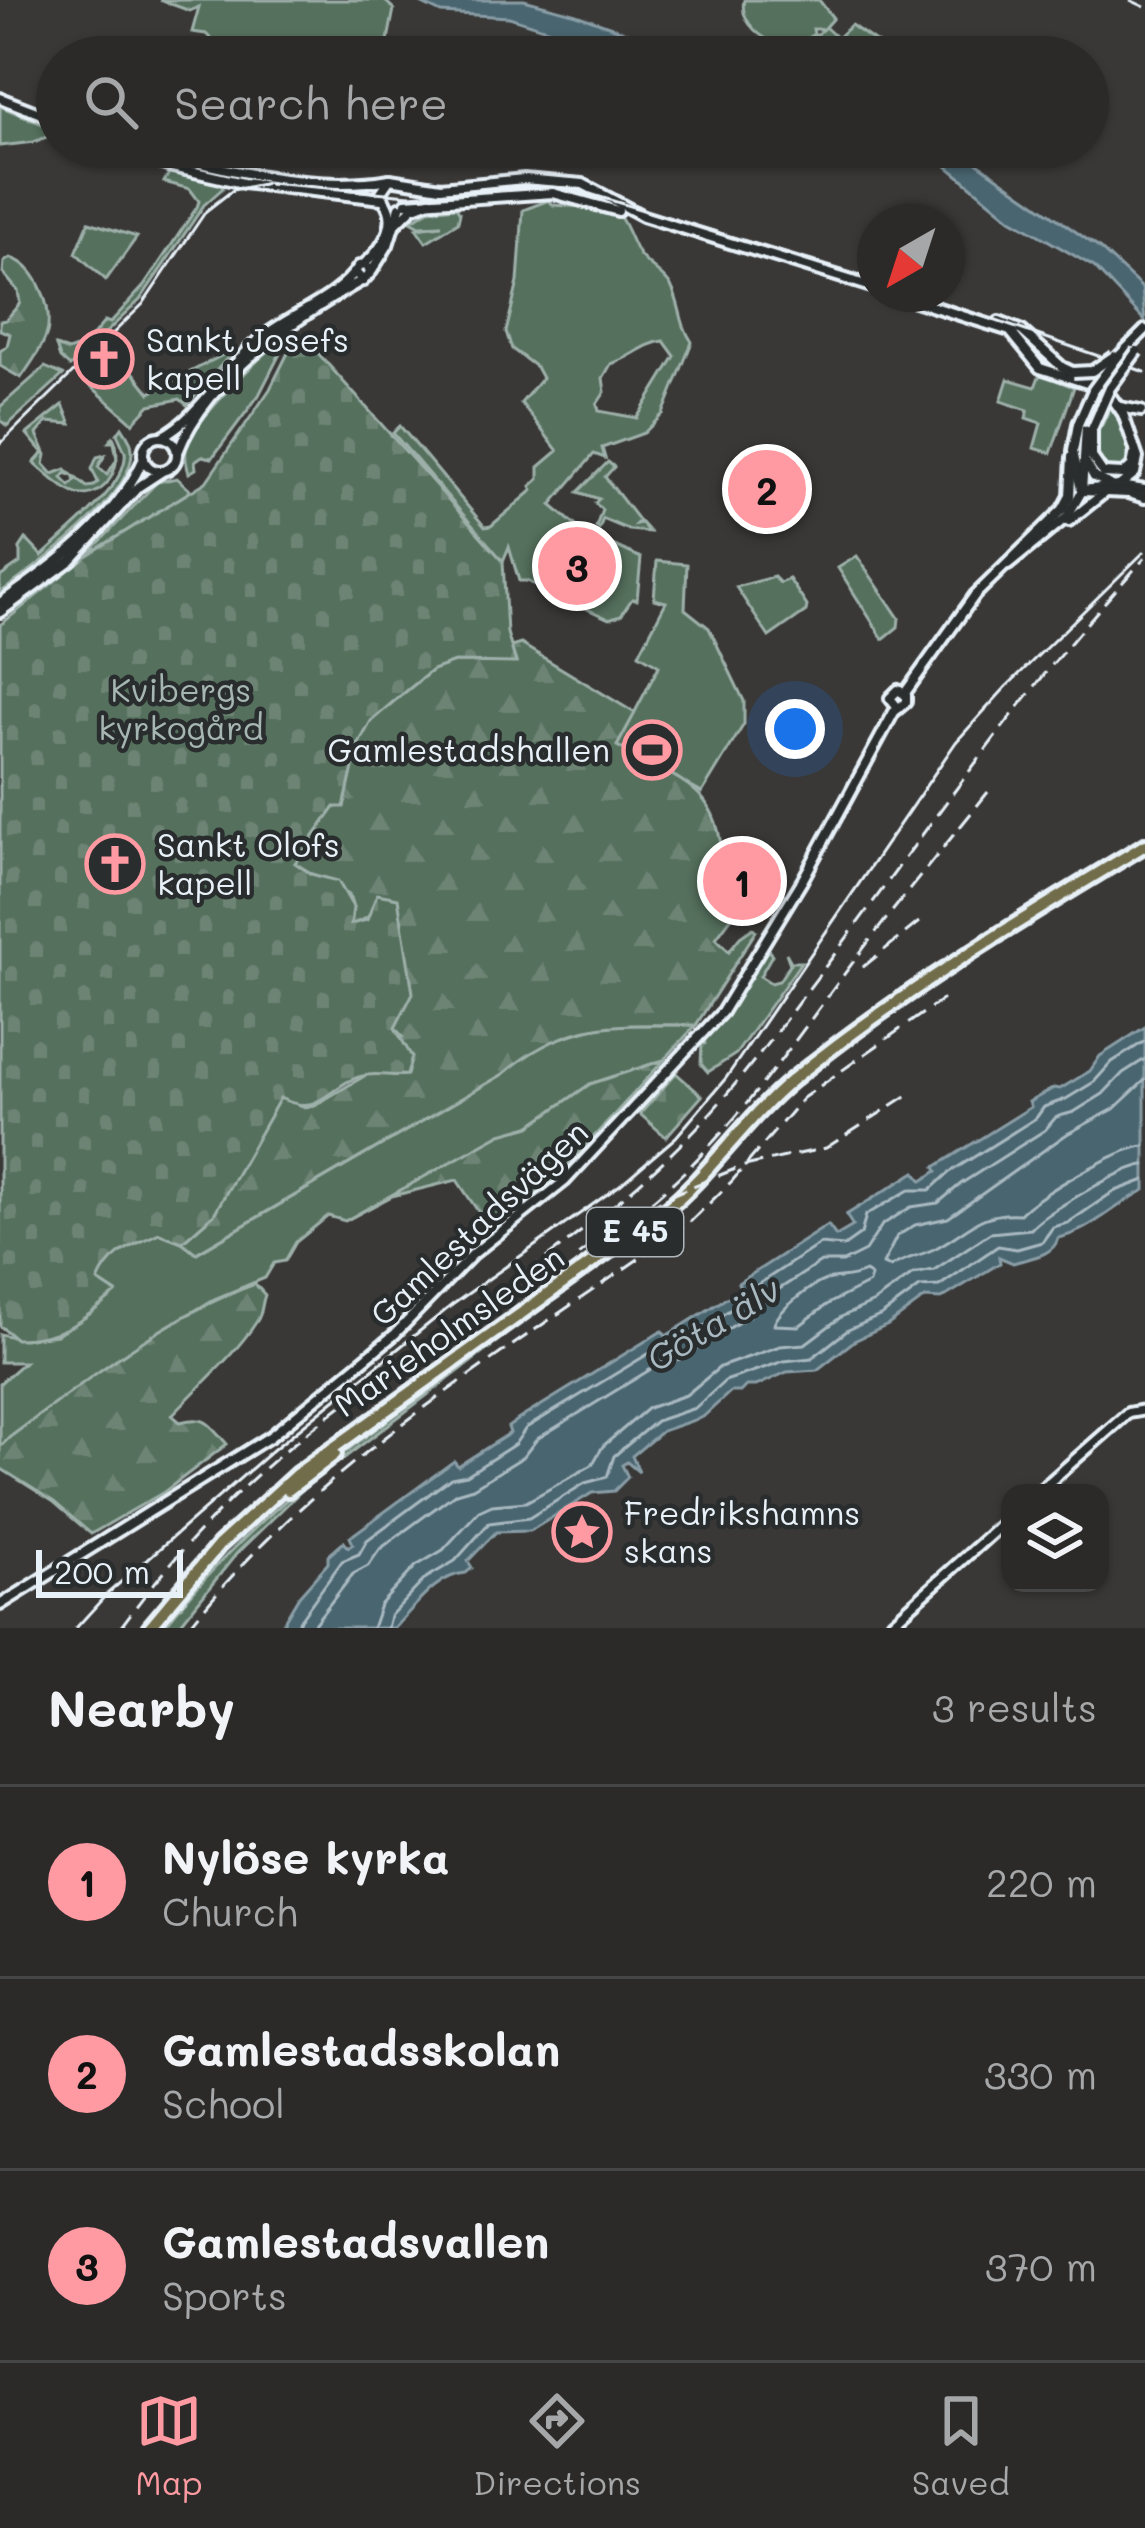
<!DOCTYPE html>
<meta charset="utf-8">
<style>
body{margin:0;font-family:Mali,sans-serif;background:#333231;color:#f1f3f6}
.controls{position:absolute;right:36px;bottom:36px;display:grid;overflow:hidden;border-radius:24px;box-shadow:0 3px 9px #0004}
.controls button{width:108px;height:108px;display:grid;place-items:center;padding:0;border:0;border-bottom:3px solid #474646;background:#2b2a29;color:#f1f3f6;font:60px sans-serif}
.compass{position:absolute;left:857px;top:204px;width:108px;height:108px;border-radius:50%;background:#2b2a29;box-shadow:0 3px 9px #0004;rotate:219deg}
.scale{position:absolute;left:36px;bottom:30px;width:147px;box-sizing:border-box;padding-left:12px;border:6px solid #e8f1f8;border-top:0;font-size:33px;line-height:42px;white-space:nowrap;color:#e8f1f8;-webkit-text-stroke:9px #2a2d2e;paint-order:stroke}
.you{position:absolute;left:795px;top:729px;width:42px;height:42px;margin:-30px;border:9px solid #fff;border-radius:50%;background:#1a73e8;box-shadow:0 0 0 18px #1a73e833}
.badge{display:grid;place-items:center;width:78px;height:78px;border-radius:50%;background:#ff9aa2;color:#111;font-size:39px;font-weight:700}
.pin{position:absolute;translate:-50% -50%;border:6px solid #fff;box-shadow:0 3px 12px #0006}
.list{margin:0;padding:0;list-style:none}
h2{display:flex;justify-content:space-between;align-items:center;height:156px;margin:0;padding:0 48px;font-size:51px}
h2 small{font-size:39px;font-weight:400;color:#a6a7a8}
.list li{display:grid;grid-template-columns:78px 1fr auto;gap:36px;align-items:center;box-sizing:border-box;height:192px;padding:0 48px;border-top:3px solid #474646}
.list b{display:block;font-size:45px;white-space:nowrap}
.list p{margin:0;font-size:39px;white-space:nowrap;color:#a6a7a8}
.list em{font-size:39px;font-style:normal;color:#a6a7a8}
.icon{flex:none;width:66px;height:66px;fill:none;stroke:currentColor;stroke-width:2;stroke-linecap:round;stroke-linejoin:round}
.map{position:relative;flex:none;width:1145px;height:1628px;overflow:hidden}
.search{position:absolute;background:#2b2a29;box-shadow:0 3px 9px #0004;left:36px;right:36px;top:36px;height:132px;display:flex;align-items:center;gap:30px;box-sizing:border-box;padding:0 42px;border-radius:66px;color:#a6a7a8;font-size:45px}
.sheet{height:732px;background:#2b2a29}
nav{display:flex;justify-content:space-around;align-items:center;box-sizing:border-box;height:168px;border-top:3px solid #474646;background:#2b2a29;font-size:33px;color:#a6a7a8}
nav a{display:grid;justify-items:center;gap:6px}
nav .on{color:#ff9aa2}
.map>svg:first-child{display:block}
.green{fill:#556f5d;stroke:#9eb0aa;stroke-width:3;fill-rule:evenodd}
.forest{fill:url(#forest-firs);stroke:#9eb0aa;stroke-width:3}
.cemetery{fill:url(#cemetery-stones);stroke:#9eb0aa;stroke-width:3}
.water{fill:#4a656f;stroke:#899da6;stroke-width:3}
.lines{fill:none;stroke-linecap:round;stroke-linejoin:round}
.shore{stroke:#a9b9c1;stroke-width:3}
.tertiary-casing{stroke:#e8f1f8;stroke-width:16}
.secondary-casing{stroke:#e8f1f8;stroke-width:16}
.trunk-casing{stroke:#e8f1f8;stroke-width:20}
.tertiary{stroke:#2a2d2e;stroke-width:8}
.secondary{stroke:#2a2d2e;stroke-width:8}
.trunk{stroke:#716d4b;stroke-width:10}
.tram{stroke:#e8f1f8;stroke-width:3}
.rail{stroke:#e8f1f8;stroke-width:3;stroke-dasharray:18 9;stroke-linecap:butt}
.secondary-bridge-casing{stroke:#e8f1f8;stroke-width:16;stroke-linecap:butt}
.secondary-bridge{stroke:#2a2d2e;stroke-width:8}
.labels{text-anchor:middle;stroke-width:9;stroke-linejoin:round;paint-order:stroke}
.shield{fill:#2a2d2e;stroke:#afb6bb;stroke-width:3}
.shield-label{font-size:30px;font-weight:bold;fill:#e8f1f8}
.poi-label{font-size:33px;fill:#e8f1f8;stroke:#2a2d2e;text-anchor:start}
.park-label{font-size:33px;fill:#a6b6b2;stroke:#2a2d2e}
.street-label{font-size:33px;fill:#e8f1f8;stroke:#2a2d2e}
.water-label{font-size:36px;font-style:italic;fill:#a9b9c1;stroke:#2a2d2e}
</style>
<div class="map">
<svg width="1145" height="1628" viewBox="0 0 1145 1628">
<defs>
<pattern id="forest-firs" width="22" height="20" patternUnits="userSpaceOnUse" patternTransform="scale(3)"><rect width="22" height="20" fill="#556f5d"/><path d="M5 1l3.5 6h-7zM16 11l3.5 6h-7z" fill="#6d8475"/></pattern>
<pattern id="cemetery-stones" width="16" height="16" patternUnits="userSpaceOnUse" patternTransform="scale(3)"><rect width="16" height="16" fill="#556f5d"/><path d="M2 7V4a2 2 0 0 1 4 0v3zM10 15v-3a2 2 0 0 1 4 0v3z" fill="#6d8475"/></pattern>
</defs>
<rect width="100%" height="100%" fill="#393837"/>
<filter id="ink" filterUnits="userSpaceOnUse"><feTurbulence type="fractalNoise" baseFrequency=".00833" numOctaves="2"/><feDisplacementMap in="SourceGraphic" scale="24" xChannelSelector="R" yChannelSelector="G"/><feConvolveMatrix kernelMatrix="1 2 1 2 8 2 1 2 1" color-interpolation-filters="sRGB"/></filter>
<g filter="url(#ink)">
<!-- green -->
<g class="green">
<polygon points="160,0 384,0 394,9 388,40 397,57 228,57 229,51 221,49 206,34 192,32 199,7 190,11"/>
<path d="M 744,0 L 819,0 L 833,18 L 825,27 L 837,38 L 851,25 L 890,52 L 891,57 L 872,56 L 861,48 L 857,52 L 845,43 L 842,46 L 814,37 L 823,29 L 813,29 L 814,34 C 805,39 796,47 786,46 C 763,42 739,22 744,0 Z"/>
<polygon points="0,106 52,128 57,133 34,142 0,146"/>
<polygon points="170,171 221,184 223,188 204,205 140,300 70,367 60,358 56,346 68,351 85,345 105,321 110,323 144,286 197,207 199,201 190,189 164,182"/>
<path d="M 549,200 L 553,205 L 586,207 L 620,217 C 628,229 631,241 638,253 C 646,266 665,274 672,288 C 681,306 680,325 692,342 L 663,414 L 644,433 L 602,448 L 605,458 L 594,454 L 551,505 L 582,531 L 641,558 L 637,600 L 632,599 L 621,615 L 609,619 L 526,581 L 519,581 L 509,547 L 503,561 L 393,433 L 400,426 L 485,527 L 491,526 L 533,490 L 531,486 L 539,479 L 539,467 L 558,451 L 521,403 L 542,378 L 536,367 L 512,349 L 506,332 L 518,282 L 523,210 ZM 664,341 L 675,356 L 637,418 L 599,411 L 597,404 L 605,392 L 603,378 L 611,364 C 631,358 644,343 664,341 Z"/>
<polygon points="456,207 460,213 458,222 426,242 416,228 442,225 420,226 411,221 428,210"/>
<polygon points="89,222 137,237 106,280 76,253"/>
<path d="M 290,334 L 259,395 L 212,458 L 202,456 L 195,461 L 196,469 L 189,473 C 186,464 184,455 187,445 C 195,420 267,348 290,334 Z"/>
<polygon points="109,342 150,393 236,348 187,405 180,399 150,405 133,423 77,374"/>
<polygon points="45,367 63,375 7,426 0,420 0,407"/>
<polygon points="1040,374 1074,387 1051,453 1034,448 1041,423 1026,418 1028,410 1001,401 1008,379 1035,387"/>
<path d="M 1109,400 L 1119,413 L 1131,460 L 1123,470 L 1108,472 C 1092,459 1092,444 1099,425 L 1102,425 L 1111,406 Z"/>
<path d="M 63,405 L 71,424 L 47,422 L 37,434 L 46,455 L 44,464 L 53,474 L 66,469 L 71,475 L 66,473 L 62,478 L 70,486 L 75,481 L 73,476 L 87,487 L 94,486 L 98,482 L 92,469 L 97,457 L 105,455 L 98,467 L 107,475 L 117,459 L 114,442 L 109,442 L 113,437 C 124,457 111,496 82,495 C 66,494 45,472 34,463 L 43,453 L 27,434 Z"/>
<path d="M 122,427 C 127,435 133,443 132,453 C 131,498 35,568 0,593 L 0,577 L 20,563 L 20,548 L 26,539 L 42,556 C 65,534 129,485 125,452 C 124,450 118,435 117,434 Z"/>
<polygon points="608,462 614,467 605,477 639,521 636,524 641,523 649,532 629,530 603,519 599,529 596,527 602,510 595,503 599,499 578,492"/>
<polygon points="177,478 191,491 86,556 157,482"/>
<polygon points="857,556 899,618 898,627 883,639 838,568"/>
<polygon points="657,561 687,564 685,609 709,628 744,701 744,724 702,793 617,746 659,666 639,654 666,602 654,599"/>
<polygon points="774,577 780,583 789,579 807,606 806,611 769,637 736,587"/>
<polygon points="767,949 772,955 760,976 771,983 779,981 790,964 786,953 791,962 801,962 736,1054 708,1072 701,1064 702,1043 706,1044 703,1042"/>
<path d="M 608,1025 L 696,1025 L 664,1060 L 590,1084 L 530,1126 L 501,1135 L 345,1221 L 328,1216 L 296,1242 L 285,1261 L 274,1263 L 265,1278 L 214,1299 L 119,1357 L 0,1447 L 0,1383 L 24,1362 L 0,1362 L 0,1334 L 23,1339 L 56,1335 L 115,1292 L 98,1281 C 110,1252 132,1246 159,1233 L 182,1242 L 197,1253 L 503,1074 C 541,1042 560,1036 608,1025 Z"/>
<path d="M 492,1346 L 302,1490 L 237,1553 L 177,1628 L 163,1628 C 254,1510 372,1431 492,1346 Z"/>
</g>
<!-- forest -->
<g class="forest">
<path d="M 10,258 C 35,264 51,302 48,328 C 46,343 30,365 21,378 L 0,366 L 0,351 L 7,346 L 10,334 L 0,330 L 0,321 L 6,320 L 20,303 L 18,291 L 3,273 L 4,262 Z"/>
<path d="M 521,644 L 635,713 L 617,746 C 689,786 723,786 723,879 L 743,902 L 716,938 L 729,951 L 740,937 L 753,928 L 756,931 L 696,1025 C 615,1025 569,1018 503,1074 L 196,1253 L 182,1242 L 214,1214 L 280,1097 L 305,1107 L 315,1105 L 366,1075 L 403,1037 L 395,1028 L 370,916 L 351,925 L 353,907 L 349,895 L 294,863 L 335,807 L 344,806 L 358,745 L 371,721 L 393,702 L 432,670 L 454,662 L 516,662 L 511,647 Z"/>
<polygon points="664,1060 559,1175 492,1232 457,1180 392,1196 345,1221 501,1134 530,1126 590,1084"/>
<path d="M 255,1284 L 265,1295 C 261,1305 263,1312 257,1321 C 235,1355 201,1384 172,1415 L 180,1422 C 208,1415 209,1424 227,1444 L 164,1492 L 91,1534 L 54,1502 L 0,1468 L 0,1447 L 10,1437 C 87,1380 164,1317 255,1284 Z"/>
</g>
<!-- cemetery -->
<g class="cemetery">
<path d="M 301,334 L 503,561 L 507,633 L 516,663 L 454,662 L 432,670 L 393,702 L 371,721 L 358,745 L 344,807 L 335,807 L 295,863 L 311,874 L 338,881 L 353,907 L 351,924 L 367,920 L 377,894 L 398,898 L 413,993 L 395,1028 L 412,1057 L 407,1075 C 394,1077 380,1073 368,1075 C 329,1080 324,1120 280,1098 L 214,1214 L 182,1242 L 159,1233 C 132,1246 110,1252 98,1281 L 116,1293 C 84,1320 61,1339 16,1339 L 0,1326 L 0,625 L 86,556 L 206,482 L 270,389 L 294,341 Z"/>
<polygon points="676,1073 702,1096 666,1137 640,1114"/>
</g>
<!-- water -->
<g class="water">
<polygon points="414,0 524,0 576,14 647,40 759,57 634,57 509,17 441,13"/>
<polygon points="915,147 955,147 1099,248 1142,288 1145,321 1094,267 1011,219 947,166"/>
<path d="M 1145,1027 L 1145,1190 C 1116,1204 1090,1232 1058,1238 C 1054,1256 1029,1258 1013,1263 L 999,1257 L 1000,1263 L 941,1299 L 925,1298 L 888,1325 L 854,1341 L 817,1370 L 787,1372 L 756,1386 L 746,1386 L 740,1392 L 730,1392 L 703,1417 L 662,1431 L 632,1456 L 639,1472 L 627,1462 L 622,1465 L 628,1477 L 614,1491 L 592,1493 L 530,1531 L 496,1532 L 468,1561 L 472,1568 L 466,1573 C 436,1575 415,1607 394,1628 L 280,1628 L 299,1596 L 328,1563 L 328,1556 L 344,1542 L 348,1547 L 353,1544 L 350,1537 L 454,1461 L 458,1466 L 510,1433 L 508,1427 L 519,1419 L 662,1331 L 666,1336 L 741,1289 L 738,1283 L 828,1225 L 836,1236 L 853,1226 L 846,1215 L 915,1172 L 922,1181 L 937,1171 L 935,1167 L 1031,1107 L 1029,1102 L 1054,1088 L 1060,1089 L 1090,1071 L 1100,1056 Z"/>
</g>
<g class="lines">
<!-- shore -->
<g class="shore">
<path d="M 1145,1080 L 1114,1109 L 1067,1134 L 948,1218 L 915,1225 L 897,1236 L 883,1264 L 890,1267 C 905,1258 919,1256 934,1249 C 969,1231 978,1211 1020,1214 C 1036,1196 1121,1147 1145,1146"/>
<path d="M 865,1272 L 871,1276 L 869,1283 L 828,1304 L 799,1326 L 774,1325 C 777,1311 811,1285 826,1280 C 840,1277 851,1279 865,1272 Z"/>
<polyline points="294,1628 342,1561 359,1554 367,1540 451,1478 467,1475 515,1444 526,1428 658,1348 674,1346 745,1300 754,1287 820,1244 844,1246 861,1234 866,1215 909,1190 930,1190 950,1172 1036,1118 1044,1107 1066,1099 1094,1082 1112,1062 1145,1041"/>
<polyline points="311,1628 353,1574 368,1566 380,1549 456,1493 473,1488 523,1457 537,1439 607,1396 661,1363 681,1359 753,1313 767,1297 821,1262 843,1262 865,1251 882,1225 911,1207 938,1203 962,1183 1045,1130 1056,1117 1074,1112 1103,1094 1123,1073 1145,1059"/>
<path d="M 372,1628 L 380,1605 L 416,1566 L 443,1550 L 479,1511 L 492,1505 L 526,1502 L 592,1465 L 603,1446 L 648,1408 L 686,1395 L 720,1367 L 780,1346 L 805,1344 L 841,1317 L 874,1302 L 913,1274 L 934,1270 L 990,1233 L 1031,1229 C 1043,1214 1125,1166 1145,1165"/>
<polyline points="387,1628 390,1616 426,1578 455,1561 489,1523 529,1518 585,1483 607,1477 614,1456 656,1421 695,1408 725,1381 784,1361 812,1358 848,1330 882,1315 920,1287 939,1286 998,1246 1017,1249 1042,1242 1053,1227 1068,1223 1113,1192 1145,1180"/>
</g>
<defs>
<g id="tertiary">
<polyline points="0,98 57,120"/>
<polyline points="110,147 168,166 243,183 382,199"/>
<path d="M 145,147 C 215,170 317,192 390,179"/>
<polyline points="1069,521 1104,493"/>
<polyline points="1008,565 1067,517 1082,491"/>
<polyline points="905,693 975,595 1063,509 1070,496 1072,457"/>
<polyline points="1037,1493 1128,1413 1145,1410"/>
<polyline points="0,1605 271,1436 395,1334 473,1254 565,1181 722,1012 802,881 894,712 906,702 906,695 898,690 890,698 897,707"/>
<polyline points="886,1628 1010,1517"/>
</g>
<g id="secondary">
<polyline points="406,203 553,193 618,211"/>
<polyline points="398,222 412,208 430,201"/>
<path d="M 363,265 C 377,254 396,230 389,210 C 387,204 383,199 381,192 L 390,179 L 441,187 L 524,179 L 583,184 L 643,216 L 875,288"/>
<polyline points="372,271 388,245 400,207"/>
<polyline points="893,294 1010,331 1040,368 1090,384 1112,398 1123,414 1138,458 1135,473 1119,486"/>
<polyline points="999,322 1022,331 1062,367 1098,384"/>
<polyline points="1116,359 1145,330"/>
<polyline points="1120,407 1141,411"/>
<polyline points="1078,424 1073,451 1081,490"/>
<polyline points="1092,429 1092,457 1103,473 1123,474 1132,466 1134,456"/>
<circle cx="160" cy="454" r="17"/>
<path d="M 161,437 C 199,418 227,366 261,338 C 291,314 338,299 359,266 L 366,265 L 371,272 L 363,281 L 355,272"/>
<path d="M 178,452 C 206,378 294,319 361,281"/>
<polyline points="1086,463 1094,477 1109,484"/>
<polyline points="1083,490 1119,486 1145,490"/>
<polyline points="1082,491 1086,427 1099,391"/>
<polyline points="1083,491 1129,493 1145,498"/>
<path d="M 0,603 C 55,565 116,521 144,458"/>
<polyline points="0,612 71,560 138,487 161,472"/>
</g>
<g id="trunk">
<polyline points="288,1490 335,1454"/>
<path d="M 149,1628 L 219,1545 L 297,1474 L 663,1212 C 711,1173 745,1119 792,1080 C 899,993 1027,916 1145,845"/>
</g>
</defs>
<!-- tertiary casing -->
<use href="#tertiary" class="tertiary-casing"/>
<!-- secondary casing -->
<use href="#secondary" class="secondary-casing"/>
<!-- trunk casing -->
<use href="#trunk" class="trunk-casing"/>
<!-- tertiary -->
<use href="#tertiary" class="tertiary"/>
<!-- secondary -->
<use href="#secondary" class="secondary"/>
<!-- trunk -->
<use href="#trunk" class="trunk"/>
<!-- tram -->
<g class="tram">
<polyline points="918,294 1145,372"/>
<polyline points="0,444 143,304 206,211 233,190 268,183 410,195 530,186 570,188 875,280"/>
<polyline points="76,1628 106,1595 274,1449 452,1305 620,1185 676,1137 726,1078 956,742 1006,687 1144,552"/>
</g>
<!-- rail -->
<g class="rail">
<polyline points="1130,0 1145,7"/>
<polyline points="863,967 919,922"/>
<path d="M 630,1218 C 723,1149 785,1053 854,961 C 898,902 946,845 992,787"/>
<polyline points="578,1255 630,1218 671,1195 740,1167 826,1148 908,1095"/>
<path d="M 120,1628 C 168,1562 224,1501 287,1449 C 415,1342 564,1261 682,1143 C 738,1087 784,1021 831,959 C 932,823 1029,682 1145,558"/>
<path d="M 188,1628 C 322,1457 514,1349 688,1224 L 732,1181 L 803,1098 L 943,999"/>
</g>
<defs>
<g id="secondary-bridge">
<polyline points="1073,372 1092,371 1114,356"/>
<polyline points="1078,424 1093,390 1116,359"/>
<polyline points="1092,429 1110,388 1137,351"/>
</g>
</defs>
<!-- secondary-bridge casing -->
<use href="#secondary-bridge" class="secondary-bridge-casing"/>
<!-- secondary-bridge -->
<use href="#secondary-bridge" class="secondary-bridge"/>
</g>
</g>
<!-- icons -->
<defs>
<symbol id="church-ring" viewBox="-11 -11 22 22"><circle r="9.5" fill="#2a2d2e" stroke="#ff9aa2" stroke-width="1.5"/><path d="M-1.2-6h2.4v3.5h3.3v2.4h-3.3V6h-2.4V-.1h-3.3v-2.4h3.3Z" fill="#ff9aa2"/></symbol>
<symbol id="stadium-ring" viewBox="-11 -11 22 22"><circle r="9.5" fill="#2a2d2e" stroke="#ff9aa2" stroke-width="1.5"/><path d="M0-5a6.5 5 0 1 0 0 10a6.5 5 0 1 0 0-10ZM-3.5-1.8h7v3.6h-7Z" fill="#ff9aa2"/></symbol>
<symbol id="sight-ring" viewBox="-11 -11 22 22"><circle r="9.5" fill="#2a2d2e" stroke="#ff9aa2" stroke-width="1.5"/><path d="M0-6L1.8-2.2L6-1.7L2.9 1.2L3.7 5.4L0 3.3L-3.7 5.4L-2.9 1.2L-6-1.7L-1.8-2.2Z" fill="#ff9aa2"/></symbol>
</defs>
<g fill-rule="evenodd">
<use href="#church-ring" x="71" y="326" width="66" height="66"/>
<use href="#stadium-ring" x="619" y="717" width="66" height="66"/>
<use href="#church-ring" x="82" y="831" width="66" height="66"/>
<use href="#sight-ring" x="549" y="1499" width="66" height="66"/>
</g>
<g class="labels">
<!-- shield labels -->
<rect class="shield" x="587" y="1208" width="96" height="48" rx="9"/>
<g class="shield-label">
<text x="635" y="1242">E 45</text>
</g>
<!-- poi labels -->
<g class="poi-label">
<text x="146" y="352">Sankt Josefs<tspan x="146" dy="38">kapell</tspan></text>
<text x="610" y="762" text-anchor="end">Gamlestadshallen</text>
<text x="157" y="857">Sankt Olofs<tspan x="157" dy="38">kapell</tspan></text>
<text x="624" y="1525">Fredrikshamns<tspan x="624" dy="38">skans</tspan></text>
</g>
<!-- park labels -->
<g class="park-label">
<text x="181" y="702">Kvibergs<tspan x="181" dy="38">kyrkogård</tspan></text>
</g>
<!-- street labels -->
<g class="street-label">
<text transform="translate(479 1223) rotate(-43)" y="12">Gamlestadsvägen</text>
<text transform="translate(449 1331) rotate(-35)" y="12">Marieholmsleden</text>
</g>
<!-- water labels -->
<g class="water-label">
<text transform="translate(713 1324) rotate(-31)" y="13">Göta älv</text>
</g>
</g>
</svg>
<div class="controls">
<button><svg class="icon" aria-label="layers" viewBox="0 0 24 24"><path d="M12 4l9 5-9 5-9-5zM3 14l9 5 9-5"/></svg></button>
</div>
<svg class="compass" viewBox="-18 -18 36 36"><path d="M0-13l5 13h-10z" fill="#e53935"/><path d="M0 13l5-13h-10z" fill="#a6a7a8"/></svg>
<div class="scale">200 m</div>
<div class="you"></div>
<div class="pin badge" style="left:742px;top:881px">1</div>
<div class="pin badge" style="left:767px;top:489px">2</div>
<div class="pin badge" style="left:577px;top:566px">3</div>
<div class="search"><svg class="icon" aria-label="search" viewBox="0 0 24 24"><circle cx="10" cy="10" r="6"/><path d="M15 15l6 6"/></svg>Search here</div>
</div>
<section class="sheet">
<h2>Nearby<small>3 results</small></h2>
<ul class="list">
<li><span class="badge">1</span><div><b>Nylöse kyrka</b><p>Church</p></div><em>220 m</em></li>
<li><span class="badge">2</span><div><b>Gamlestadsskolan</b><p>School</p></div><em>330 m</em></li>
<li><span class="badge">3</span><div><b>Gamlestadsvallen</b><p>Sports</p></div><em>370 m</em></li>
</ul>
</section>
<nav>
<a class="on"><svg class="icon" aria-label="map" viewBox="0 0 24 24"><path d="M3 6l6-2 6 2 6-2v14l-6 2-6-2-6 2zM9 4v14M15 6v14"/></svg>Map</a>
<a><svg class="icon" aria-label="directions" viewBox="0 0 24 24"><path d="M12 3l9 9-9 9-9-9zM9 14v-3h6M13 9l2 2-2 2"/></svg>Directions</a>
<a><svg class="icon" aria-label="saved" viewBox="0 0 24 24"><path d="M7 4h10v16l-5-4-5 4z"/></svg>Saved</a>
</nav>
